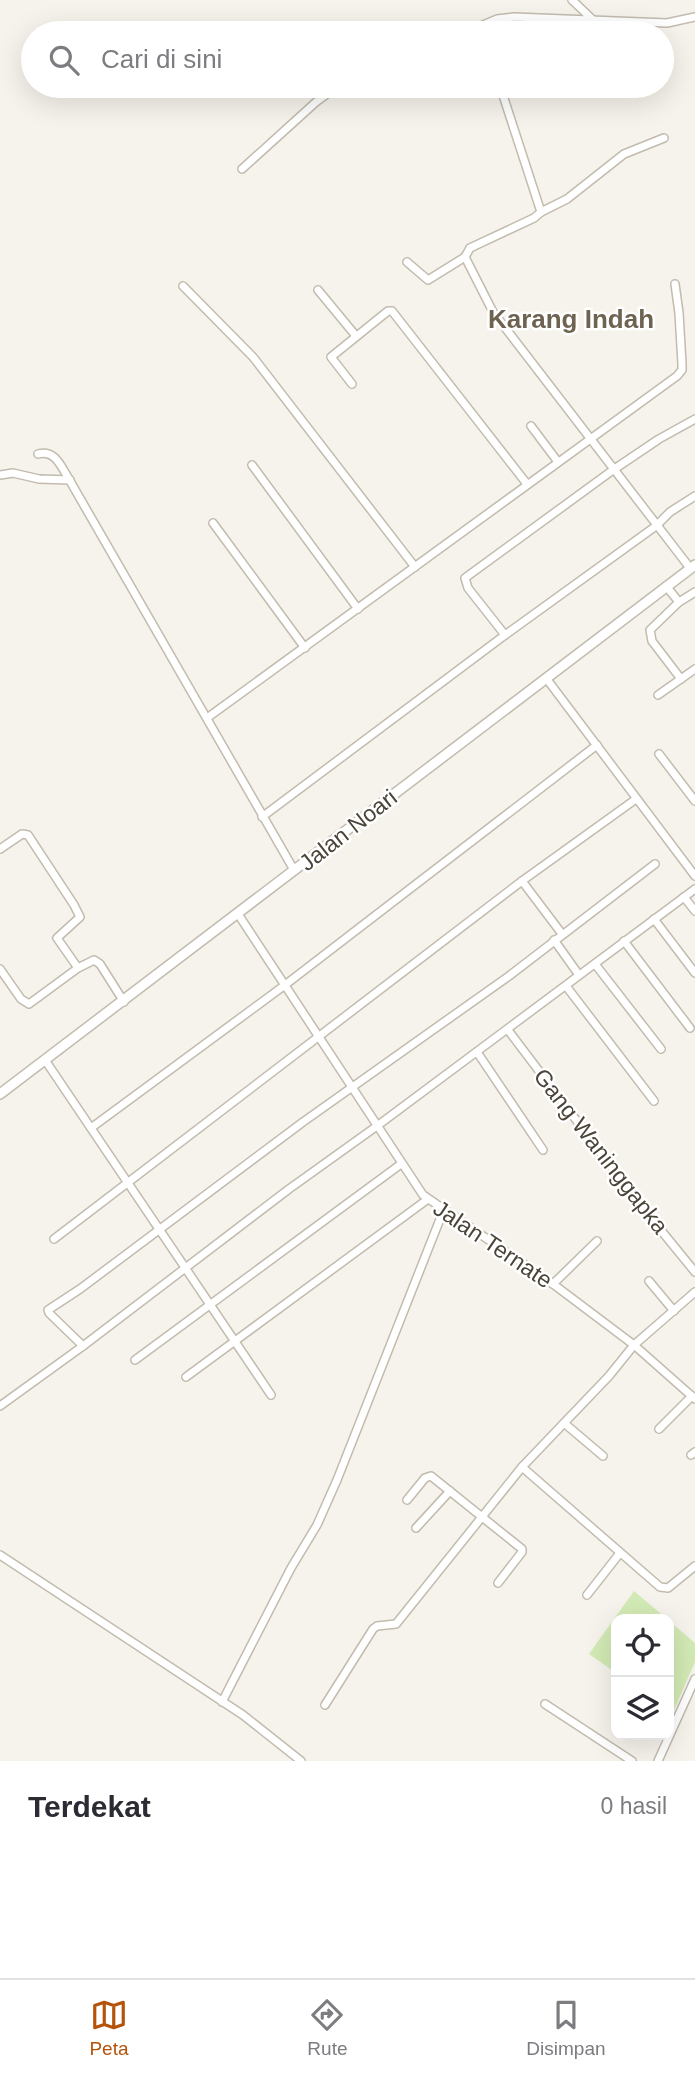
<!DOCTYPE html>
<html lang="id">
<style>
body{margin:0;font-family:Arial,sans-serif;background:#f7f7f7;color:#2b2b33}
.controls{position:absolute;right:21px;bottom:21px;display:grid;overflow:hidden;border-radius:14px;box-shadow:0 7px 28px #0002}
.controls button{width:63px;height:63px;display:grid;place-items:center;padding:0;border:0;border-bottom:2px solid #e1e1e2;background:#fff;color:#2b2b33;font:35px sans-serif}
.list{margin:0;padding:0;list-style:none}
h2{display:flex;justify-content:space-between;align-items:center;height:91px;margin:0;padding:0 28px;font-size:30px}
h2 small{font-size:23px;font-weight:400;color:#7c7c81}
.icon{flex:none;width:38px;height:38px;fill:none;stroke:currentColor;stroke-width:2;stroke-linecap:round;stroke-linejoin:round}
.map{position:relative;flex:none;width:695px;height:1761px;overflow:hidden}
.search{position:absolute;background:#fff;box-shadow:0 7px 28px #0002;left:21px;right:21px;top:21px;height:77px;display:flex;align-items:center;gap:18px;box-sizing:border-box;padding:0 24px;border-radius:38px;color:#7c7c81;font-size:26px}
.sheet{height:217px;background:#fff}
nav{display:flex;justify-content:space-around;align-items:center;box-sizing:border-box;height:98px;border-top:2px solid #e1e1e2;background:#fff;font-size:19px;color:#7c7c81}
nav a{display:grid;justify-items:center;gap:4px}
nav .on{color:#b45309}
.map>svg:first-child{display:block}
.green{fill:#d2eab5}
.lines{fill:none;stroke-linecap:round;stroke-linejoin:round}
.minor-casing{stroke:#c2bbae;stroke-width:10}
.tertiary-casing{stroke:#c2bbae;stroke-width:12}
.minor{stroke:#fff;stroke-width:7}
.tertiary{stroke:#fff;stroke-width:9}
.labels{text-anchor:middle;stroke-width:5;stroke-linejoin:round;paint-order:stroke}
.street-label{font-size:23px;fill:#4b4439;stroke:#fff}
.quarter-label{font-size:26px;font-weight:bold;fill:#6e6250;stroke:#fff}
</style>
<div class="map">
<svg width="695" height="1761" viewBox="0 0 695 1761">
<rect width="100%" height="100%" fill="#f6f3ec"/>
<!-- green -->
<g class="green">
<polygon points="634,1591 667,1619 616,1619 616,1673 589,1654"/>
<polygon points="669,1621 695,1643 695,1662 673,1712 669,1709"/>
</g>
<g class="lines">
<defs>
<g id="minor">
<polyline points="572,0 593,20"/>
<polyline points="464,33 497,19 514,17 667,23 695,17"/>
<polyline points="500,86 541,212 534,218 470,248 465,257 493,312 690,568"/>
<polyline points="242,169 316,102 338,86"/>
<polyline points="541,212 567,199 624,154 664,138"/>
<polyline points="407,262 428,280 465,257"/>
<polyline points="183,286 253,357 415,567"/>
<polyline points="318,290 356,336"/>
<polyline points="352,384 331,357 388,311 392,311 527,484"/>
<polyline points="531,426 558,462"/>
<path d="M 38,454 C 53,450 59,462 66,474 L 294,870"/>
<polyline points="252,465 358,609"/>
<polyline points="0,475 13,473 39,479 70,480"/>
<polyline points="213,523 305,648"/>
<polyline points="666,586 679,602"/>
<polyline points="505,635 468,588 465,578 613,470 659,439 695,419"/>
<polyline points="546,678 695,876"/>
<polyline points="681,679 652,641 650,630 679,602 695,592"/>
<polyline points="658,695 695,669"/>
<polyline points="207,718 677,376 682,370 682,364 679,313 675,284"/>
<polyline points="659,754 695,801"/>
<polyline points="262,817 505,635 656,526 670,512 695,496"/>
<polyline points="0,849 22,834 28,835 74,905 80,917 57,938 78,968"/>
<polyline points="522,881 562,934"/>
<polyline points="684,897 695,911"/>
<polyline points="238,914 423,1195 553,1284 634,1345 695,1399"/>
<polyline points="654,919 695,973"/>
<polyline points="554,940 579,975"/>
<polyline points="624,941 690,1028"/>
<polyline points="595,964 661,1049"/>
<polyline points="0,969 21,999 29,1004 78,968 94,960 100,964 124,1002"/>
<polyline points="566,986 654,1101"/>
<polyline points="508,1030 642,1207 695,1272"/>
<polyline points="477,1052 543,1150"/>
<polyline points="45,1060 271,1395"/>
<polyline points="91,1128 285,985 597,745"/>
<polyline points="54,1239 522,881 636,799"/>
<polyline points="649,1281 674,1311"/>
<polyline points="553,1284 597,1241"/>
<polyline points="83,1346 49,1313 48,1310 80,1289 303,1122 509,976 655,864"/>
<polyline points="135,1360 401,1164"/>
<polyline points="186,1377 428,1199"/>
<polyline points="0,1406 83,1346 289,1189 377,1126 695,889"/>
<polyline points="564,1423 603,1456"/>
<polyline points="659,1429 692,1396"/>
<polyline points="691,1455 695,1452"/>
<polyline points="522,1467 660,1587 668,1588 695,1566"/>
<polyline points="407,1500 425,1478 431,1476 522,1549 522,1552 498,1583"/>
<polyline points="416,1528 450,1491"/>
<polyline points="0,1555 243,1715 301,1761"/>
<polyline points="587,1595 620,1553"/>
<polyline points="222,1702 291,1568 317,1525 337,1480 444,1209"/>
<polyline points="545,1704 632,1761"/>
<polyline points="325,1705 373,1629 377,1626 396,1624 522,1467 609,1376 634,1345 695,1292"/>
<polyline points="658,1761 695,1679"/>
</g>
<polyline id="tertiary" points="0,1094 695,565"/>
</defs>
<!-- minor casing -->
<use href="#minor" class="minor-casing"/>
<!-- tertiary casing -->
<use href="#tertiary" class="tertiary-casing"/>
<!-- minor -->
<use href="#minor" class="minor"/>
<!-- tertiary -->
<use href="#tertiary" class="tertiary"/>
</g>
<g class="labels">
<!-- street labels -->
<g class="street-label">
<text transform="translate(348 830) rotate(-38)" y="8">Jalan Noari</text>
<text transform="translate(601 1151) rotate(52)" y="8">Gang Waninggapka</text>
<text transform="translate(493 1244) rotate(34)" y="8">Jalan Ternate</text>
</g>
<!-- quarter labels -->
<g class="quarter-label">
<text x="571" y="328">Karang Indah</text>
</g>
</g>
</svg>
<div class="controls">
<button><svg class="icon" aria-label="locate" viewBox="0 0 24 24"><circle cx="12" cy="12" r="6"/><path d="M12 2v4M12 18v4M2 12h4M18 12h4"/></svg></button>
<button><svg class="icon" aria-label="layers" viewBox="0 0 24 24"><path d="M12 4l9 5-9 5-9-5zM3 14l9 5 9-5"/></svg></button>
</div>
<div class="search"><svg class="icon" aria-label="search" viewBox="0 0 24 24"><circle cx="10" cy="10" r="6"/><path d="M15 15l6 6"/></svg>Cari di sini</div>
</div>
<section class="sheet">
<h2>Terdekat<small>0 hasil</small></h2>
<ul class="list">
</ul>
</section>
<nav>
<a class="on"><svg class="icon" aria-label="map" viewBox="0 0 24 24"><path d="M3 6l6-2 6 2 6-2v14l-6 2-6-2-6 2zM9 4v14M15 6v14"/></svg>Peta</a>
<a><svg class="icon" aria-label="directions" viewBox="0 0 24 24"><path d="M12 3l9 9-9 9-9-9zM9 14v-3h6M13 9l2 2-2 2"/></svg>Rute</a>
<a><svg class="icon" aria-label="saved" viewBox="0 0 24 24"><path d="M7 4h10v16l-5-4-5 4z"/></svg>Disimpan</a>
</nav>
